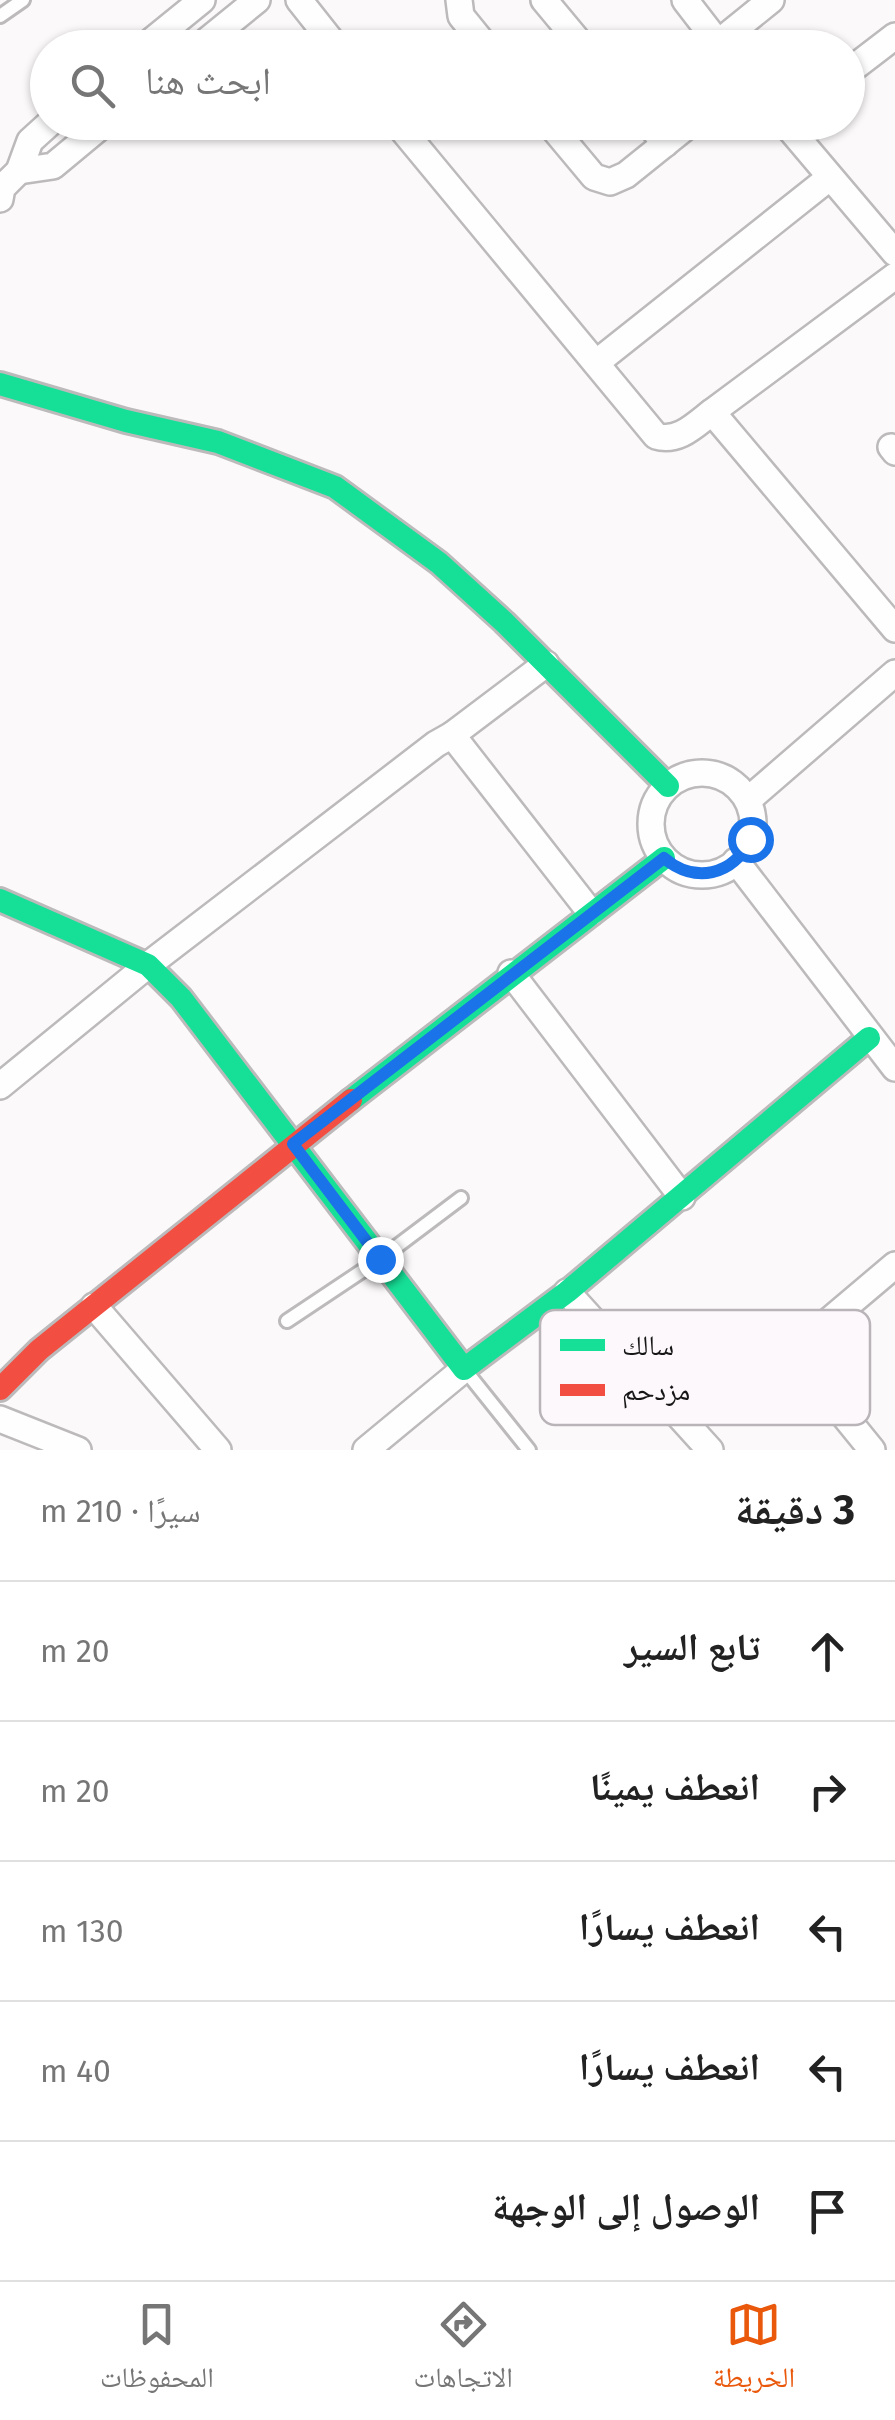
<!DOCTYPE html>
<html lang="ar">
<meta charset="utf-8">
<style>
body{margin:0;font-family:"Fira Sans","Noto Naskh Arabic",sans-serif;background:#f6f6f6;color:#222;direction:rtl}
.stop{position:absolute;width:30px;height:30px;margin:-22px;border:8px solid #1a73e8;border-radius:50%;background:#fff}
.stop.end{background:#1a73e8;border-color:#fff;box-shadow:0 2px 10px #0008}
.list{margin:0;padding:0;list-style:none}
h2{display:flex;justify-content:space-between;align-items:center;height:130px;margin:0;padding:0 40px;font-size:42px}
h2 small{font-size:32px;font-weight:400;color:#767676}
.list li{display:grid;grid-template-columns:65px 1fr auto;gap:30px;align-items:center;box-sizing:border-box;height:140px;padding:0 40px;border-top:2px solid #e0e0e0}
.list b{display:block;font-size:38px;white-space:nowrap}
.list em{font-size:32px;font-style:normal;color:#767676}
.icon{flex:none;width:55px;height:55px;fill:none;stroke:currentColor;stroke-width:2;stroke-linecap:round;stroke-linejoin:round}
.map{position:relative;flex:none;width:895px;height:1450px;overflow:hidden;direction:ltr}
.search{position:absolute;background:#fff;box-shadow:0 2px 8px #0004;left:30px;right:30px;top:30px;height:110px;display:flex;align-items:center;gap:25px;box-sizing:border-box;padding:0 35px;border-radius:55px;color:#767676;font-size:38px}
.sheet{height:830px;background:#fff}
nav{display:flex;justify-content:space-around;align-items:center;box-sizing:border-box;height:140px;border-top:2px solid #e0e0e0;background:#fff;font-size:28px;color:#767676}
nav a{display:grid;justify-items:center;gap:5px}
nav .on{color:#ea580c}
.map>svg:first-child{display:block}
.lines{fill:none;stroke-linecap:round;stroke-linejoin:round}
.lane-casing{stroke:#bcbabb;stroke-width:18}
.street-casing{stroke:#bcbabb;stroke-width:30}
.fast-casing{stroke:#bcbabb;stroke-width:28}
.jam-casing{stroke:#bcbabb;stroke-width:28}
.lane{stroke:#fffefe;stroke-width:12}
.street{stroke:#fffefe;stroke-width:25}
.fast{stroke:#16e098;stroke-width:22}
.jam{stroke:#f24e42;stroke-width:22}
.route{stroke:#1a73e8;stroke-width:12}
.key{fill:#fdf8fb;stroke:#b8b4b7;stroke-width:2.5}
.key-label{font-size:28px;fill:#171617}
</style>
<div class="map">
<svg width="895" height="1450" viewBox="0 0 895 1450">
<rect width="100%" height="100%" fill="#fcf9fb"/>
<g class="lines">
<defs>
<g id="lane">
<polyline points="0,16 23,0"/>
<polyline points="287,1321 380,1259 461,1198"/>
<polyline points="465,1370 529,1450"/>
</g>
<g id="street">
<polyline points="299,0 337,48"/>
<polyline points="459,0 461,16 487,48"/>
<polyline points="544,0 584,48"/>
<polyline points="685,0 722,48"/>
<polyline points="718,43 771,0"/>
<polyline points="143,48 202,0"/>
<polyline points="198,48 257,0"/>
<polyline points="848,72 895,36"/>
<path d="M 396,122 L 656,436 C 678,443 695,425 712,412 L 895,629"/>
<polyline points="548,122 594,177 610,182 626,175 692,122"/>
<polyline points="648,122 665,144"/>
<polyline points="784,122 895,253"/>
<polyline points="19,171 53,166 106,122"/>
<polyline points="0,199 2,188 19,171 30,141 51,122"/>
<polyline points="596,363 829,178"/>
<polyline points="712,412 895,276"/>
<polyline points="891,447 895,452"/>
<polyline points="452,735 546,664"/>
<circle cx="702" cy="824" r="51"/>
<polyline points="748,800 895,673"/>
<polyline points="736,861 895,1068"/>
<polyline points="511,973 682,1197"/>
<polyline points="0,1086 148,965 436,744 452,735 591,913"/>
<polyline points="567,1292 710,1450"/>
<polyline points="94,1306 218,1450"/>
<polyline points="0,1419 78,1450"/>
<polyline points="366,1450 464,1369"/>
<polyline points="872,1450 803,1365 802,1350 811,1336 895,1265"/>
</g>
<g id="fast">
<polyline points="0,384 126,421 218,442 335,487 439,563 504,622 668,786"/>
<polyline points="0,900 148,965 181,998 464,1369 567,1292 869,1038"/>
<polyline points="351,1100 664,858"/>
</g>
<polyline id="jam" points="0,1389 39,1350 351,1100"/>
</defs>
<!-- lane casing -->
<use href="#lane" class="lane-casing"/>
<!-- street casing -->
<use href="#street" class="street-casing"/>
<!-- fast casing -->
<use href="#fast" class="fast-casing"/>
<!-- jam casing -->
<use href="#jam" class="jam-casing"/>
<!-- lane -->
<use href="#lane" class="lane"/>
<!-- street -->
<use href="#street" class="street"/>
<!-- fast -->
<use href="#fast" class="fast"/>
<!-- jam -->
<use href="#jam" class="jam"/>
</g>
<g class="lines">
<!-- route -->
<path class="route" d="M 380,1259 L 293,1144 L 664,858 C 694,884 734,876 750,839"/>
</g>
<!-- legend -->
<rect x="540" y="1310" width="330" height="115" rx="15" class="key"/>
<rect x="560" y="1339" width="45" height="12" fill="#16e098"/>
<rect x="560" y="1384" width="45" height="12" fill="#f24e42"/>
<g class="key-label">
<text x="622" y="1355">سالك</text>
<text x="622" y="1400">مزدحم</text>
</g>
</svg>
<div class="stop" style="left:750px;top:839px"></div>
<div class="stop end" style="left:380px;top:1259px"></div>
<div class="search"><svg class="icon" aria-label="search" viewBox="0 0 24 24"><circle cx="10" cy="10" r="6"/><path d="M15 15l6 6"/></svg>ابحث هنا</div>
</div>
<section class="sheet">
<h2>3 دقيقة<small>سيرًا · 210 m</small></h2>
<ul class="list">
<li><svg class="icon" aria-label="ahead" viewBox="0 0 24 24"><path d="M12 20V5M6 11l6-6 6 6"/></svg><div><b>تابع السير</b></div><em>20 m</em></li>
<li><svg class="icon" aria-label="right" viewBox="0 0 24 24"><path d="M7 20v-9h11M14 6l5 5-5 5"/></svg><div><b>انعطف يمينًا</b></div><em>20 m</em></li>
<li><svg class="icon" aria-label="left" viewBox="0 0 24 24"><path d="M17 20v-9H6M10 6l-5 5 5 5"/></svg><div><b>انعطف يسارًا</b></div><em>130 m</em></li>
<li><svg class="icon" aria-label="left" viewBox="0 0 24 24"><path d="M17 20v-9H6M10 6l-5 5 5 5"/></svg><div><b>انعطف يسارًا</b></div><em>40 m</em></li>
<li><svg class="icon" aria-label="arrive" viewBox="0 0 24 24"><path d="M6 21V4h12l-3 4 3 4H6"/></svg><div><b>الوصول إلى الوجهة</b></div></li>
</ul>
</section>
<nav>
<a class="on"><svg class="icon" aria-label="map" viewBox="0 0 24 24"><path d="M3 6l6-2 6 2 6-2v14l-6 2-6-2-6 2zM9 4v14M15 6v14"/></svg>الخريطة</a>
<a><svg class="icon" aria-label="directions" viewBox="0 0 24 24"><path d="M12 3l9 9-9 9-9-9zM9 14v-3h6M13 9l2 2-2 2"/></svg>الاتجاهات</a>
<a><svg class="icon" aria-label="saved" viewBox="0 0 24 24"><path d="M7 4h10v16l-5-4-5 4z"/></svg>المحفوظات</a>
</nav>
